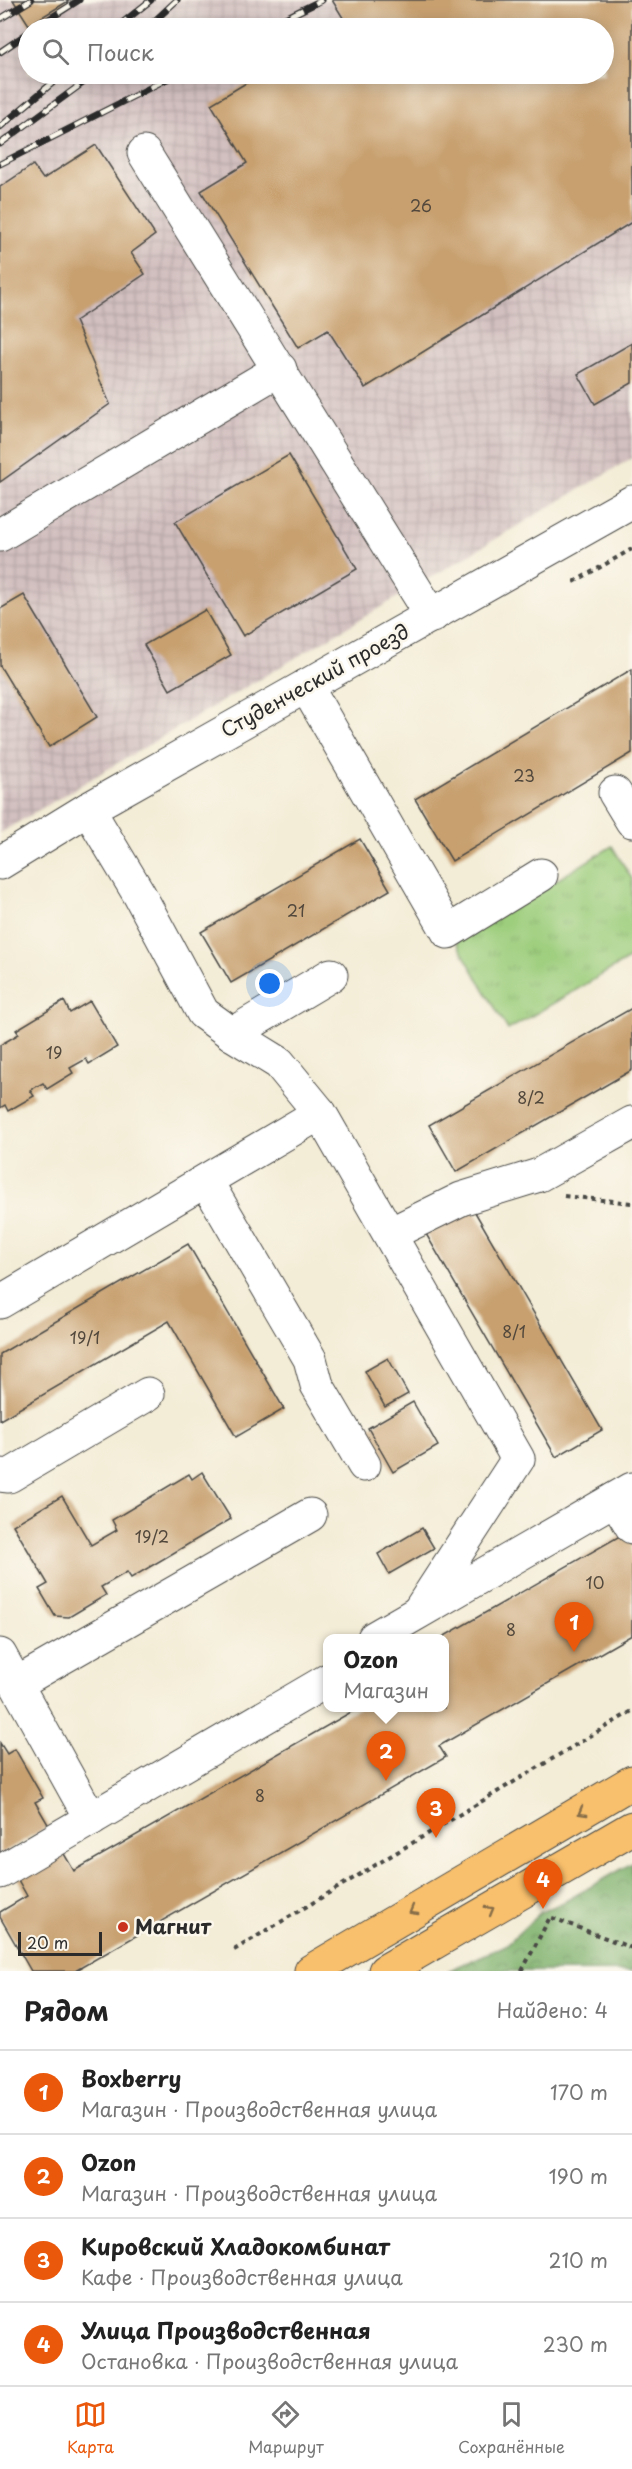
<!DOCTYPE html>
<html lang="ru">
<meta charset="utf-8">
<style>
body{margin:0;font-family:"Playpen Sans",sans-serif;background:#f6f6f6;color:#222}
.scale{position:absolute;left:18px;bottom:15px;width:84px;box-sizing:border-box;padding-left:6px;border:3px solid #2b2b2b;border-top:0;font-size:16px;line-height:21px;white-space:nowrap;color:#2b2b2b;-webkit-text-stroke:4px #fbf7ec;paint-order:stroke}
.you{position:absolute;left:270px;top:984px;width:21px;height:21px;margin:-15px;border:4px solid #fff;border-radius:50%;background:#1a73e8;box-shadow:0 0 0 9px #1a73e833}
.badge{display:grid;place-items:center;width:39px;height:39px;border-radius:50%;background:#ea580c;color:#fff;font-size:20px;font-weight:700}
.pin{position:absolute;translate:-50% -50px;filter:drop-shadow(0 2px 3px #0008)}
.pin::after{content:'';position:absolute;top:32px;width:21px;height:18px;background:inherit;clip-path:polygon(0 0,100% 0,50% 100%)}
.popup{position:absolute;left:323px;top:1634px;width:126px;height:78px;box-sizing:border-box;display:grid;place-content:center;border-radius:12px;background:#fff;filter:drop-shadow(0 2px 4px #0005);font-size:20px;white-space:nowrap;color:#767676}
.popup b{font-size:22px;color:#222}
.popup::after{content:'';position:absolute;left:50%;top:100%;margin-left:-12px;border:12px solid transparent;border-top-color:#fff}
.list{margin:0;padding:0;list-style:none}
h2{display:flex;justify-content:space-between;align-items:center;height:78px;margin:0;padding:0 24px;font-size:26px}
h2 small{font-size:20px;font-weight:400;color:#767676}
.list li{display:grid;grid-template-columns:39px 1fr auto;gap:18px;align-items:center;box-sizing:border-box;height:84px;padding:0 24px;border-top:2px solid #e0e0e0}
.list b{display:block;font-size:22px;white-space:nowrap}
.list p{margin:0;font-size:20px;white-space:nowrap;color:#767676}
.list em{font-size:20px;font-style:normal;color:#767676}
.icon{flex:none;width:33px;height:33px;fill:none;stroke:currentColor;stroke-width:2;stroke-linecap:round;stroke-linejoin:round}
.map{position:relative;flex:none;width:632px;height:1971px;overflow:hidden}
.search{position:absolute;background:#fff;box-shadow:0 3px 15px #0003;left:18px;right:18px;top:18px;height:66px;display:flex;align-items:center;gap:15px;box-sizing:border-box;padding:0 21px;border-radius:33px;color:#767676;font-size:22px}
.sheet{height:414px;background:#fff}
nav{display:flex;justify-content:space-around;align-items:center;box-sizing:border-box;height:84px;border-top:2px solid #e0e0e0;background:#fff;font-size:16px;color:#767676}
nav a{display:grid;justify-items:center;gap:3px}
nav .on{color:#ea580c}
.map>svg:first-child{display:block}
.industrial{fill:url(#industrial-grid);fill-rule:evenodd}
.grass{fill:url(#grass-tufts);stroke:#647c54;stroke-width:1.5}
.forest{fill:url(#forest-crowns);stroke:#546e4c;stroke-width:1.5}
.building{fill:#c8a070}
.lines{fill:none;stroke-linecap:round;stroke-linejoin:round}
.minor-casing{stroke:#494845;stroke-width:35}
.highway-casing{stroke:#494845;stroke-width:35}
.path{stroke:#494845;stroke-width:4;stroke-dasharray:4.5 4.5;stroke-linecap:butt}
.minor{stroke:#fff;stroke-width:33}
.highway{stroke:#f8bf6c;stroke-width:33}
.rail-casing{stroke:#2b2b2b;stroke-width:7}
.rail{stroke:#fbf7ec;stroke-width:4.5;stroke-dasharray:14;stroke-linecap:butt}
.oneway{stroke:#876e48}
.poi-dot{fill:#c8321e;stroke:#fbf7ec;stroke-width:2}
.labels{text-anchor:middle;stroke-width:5;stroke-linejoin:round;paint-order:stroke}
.number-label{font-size:16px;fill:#52483c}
.street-label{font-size:20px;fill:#2b2b2b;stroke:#fbf7ec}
.poi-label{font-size:20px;font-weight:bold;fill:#2b2b2b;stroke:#fbf7ec;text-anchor:start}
</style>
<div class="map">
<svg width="632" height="1971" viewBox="0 0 632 1971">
<defs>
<pattern id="industrial-grid" width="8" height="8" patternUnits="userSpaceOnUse" patternTransform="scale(1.5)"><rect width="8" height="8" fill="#d2bfbf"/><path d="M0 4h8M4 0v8" fill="none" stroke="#b4a4a4"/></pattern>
<pattern id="grass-tufts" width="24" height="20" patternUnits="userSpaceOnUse" patternTransform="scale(1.5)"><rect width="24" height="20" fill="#9dce7d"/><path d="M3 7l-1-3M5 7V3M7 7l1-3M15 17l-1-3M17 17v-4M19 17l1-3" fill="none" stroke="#87b16c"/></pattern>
<pattern id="forest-crowns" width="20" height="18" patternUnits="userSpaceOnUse" patternTransform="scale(1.5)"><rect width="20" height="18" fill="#7eb16c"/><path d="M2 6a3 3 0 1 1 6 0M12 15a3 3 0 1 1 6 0" fill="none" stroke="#679059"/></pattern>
</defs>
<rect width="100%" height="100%" fill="#fbf7ec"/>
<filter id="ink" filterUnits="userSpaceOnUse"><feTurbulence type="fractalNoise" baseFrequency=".0167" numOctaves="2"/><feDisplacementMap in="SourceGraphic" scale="12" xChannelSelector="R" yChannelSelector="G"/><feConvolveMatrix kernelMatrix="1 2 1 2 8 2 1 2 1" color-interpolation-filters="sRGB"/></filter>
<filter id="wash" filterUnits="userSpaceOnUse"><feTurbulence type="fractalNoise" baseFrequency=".008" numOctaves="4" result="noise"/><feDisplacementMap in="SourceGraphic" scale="24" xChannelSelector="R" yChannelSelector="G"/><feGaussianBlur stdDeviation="1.35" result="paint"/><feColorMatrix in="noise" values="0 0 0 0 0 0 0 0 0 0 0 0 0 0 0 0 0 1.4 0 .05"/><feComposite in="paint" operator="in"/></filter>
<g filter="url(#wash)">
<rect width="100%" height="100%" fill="#f3ecd6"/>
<!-- industrial -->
<path class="industrial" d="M 0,0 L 632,0 L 632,458 L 0,833 ZM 28,28 L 604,28 L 604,74 L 28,74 Z"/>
<!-- grass -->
<polygon class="grass" points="612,846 632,879 632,957 508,1030 456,942"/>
<!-- forest -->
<polygon class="forest" points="632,1863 632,1971 448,1971 506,1945 541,1912 564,1902"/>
<g id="blocks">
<!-- building -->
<g class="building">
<polygon points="13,0 70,0 29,25"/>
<polygon points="332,0 632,0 632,222 365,388 328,330 298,348 201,191 247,163 211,104 261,74 604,74 604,28 333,28 345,21"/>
<polygon points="96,145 155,235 131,253 145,274 75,321 110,404 0,482 0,187 33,165 43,179"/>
<polygon points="632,343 632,383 595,404 578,374"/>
<polygon points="289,455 357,569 243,636 175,522"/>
<polygon points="24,595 97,717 49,747 0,666 0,609"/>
<polygon points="205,610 231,655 170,690 144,645"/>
<polygon points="632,669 632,753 452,861 415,799"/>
<polygon points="360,839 390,890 231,983 201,932"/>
<polygon points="64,1001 70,1013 90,1001 117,1047 89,1064 86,1059 70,1068 73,1073 47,1089 43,1083 30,1090 34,1096 8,1111 5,1105 0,1108 0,1045 19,1034 16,1030"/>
<polygon points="632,1008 632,1070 456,1172 429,1125"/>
<polygon points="472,1207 602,1430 556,1457 426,1234"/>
<polygon points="188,1244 284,1409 236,1437 169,1321 0,1420 0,1354"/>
<polygon points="388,1358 408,1394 385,1407 365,1371"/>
<polygon points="413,1402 438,1446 393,1472 368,1428"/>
<polygon points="202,1472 231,1519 131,1578 127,1572 101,1587 106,1595 69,1617 55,1616 39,1589 48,1584 13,1525 62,1496 91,1545 117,1530 112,1520 189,1474 192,1479"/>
<polygon points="422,1528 434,1548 389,1574 378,1554"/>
<polygon points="632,1529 632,1635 439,1746 446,1757 75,1971 31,1971 0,1917 0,1912 27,1896 17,1878 63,1852 74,1871 358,1708 444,1708 444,1638 441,1638"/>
<polygon points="0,1743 7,1754 15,1749 43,1798 35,1802 49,1826 0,1854"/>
</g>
</g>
</g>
<g filter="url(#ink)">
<use href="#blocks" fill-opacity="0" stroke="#494845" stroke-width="1.5"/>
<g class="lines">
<defs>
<g id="minor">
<polyline points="144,153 432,616"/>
<polyline points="0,535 280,369"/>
<polyline points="306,686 448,932 541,875"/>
<polyline points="615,793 632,821"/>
<polyline points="88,809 139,894 203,1013 232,1034 279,1063 320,1113 518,1459 419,1611"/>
<polyline points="0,863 88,809 632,502"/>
<polyline points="232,1034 331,975"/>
<polyline points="206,1181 310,1359 317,1385 364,1465"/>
<polyline points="390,1234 461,1199 539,1175 632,1123"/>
<polyline points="0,1302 320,1113"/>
<polyline points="0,1475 9,1476 148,1394"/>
<polyline points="615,1499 632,1527"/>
<polyline points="374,1638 632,1489"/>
<polyline points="0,1655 91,1819"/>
<polyline points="16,1684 310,1515"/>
<polyline points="0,1872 328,1680"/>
</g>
<g id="highway">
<polyline points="311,1971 632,1782"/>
<polyline points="385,1971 632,1828"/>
</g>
</defs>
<!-- minor casing -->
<use href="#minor" class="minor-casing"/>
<!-- highway casing -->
<use href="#highway" class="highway-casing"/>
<!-- path -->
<g class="path">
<polyline points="574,582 632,549"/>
<polyline points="564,1196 632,1203"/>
<polyline points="234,1950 632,1711"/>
<polyline points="522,1971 550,1917 632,1948"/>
</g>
<!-- minor -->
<use href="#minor" class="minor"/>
<!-- highway -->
<use href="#highway" class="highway"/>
<defs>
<g id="rail">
<polyline points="0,19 31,0"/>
<polyline points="35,28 79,0"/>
<polyline points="116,28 151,0"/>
<polyline points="147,28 177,0"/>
<polyline points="265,28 322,0"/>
<polyline points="0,52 28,33"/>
<polyline points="0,127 63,74"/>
<polyline points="0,144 95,74"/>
<polyline points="0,164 177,74"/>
</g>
</defs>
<!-- rail casing -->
<use href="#rail" class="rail-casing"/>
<!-- rail -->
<use href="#rail" class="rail"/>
</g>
<!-- one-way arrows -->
<defs><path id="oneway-chevron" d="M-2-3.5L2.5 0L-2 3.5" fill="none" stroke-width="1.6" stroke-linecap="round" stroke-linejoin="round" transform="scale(1.5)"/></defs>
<g class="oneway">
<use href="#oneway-chevron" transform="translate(582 1812) rotate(150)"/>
<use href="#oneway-chevron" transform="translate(490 1910) rotate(-30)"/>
<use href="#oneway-chevron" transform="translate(413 1911) rotate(150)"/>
</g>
</g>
<!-- markers -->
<circle class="poi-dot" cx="123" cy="1927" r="6"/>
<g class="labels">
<!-- number labels -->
<g class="number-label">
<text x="421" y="212">26</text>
<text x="524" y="782">23</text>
<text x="296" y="917">21</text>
<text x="54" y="1059">19</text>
<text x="531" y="1104">8/2</text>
<text x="514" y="1338">8/1</text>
<text x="85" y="1344">19/1</text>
<text x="152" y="1543">19/2</text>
<text x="595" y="1589">10</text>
<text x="511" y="1636">8</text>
<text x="260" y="1802">8</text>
</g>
<!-- street labels -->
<g class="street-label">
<text transform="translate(315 681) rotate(-29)" y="7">Студенческий проезд</text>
</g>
<!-- poi labels -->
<g class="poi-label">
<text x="135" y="1934">Магнит</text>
</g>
</g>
</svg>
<div class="scale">20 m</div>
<div class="you"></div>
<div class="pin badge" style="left:574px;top:1652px">1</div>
<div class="pin badge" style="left:386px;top:1781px">2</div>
<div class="popup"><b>Ozon</b>Магазин</div>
<div class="pin badge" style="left:436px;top:1838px">3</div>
<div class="pin badge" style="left:543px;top:1909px">4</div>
<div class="search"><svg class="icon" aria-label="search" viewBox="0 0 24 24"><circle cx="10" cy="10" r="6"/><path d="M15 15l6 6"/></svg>Поиск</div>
</div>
<section class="sheet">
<h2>Рядом<small>Найдено: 4</small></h2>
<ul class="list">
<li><span class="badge">1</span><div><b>Boxberry</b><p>Магазин · Производственная улица</p></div><em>170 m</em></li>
<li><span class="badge">2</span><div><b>Ozon</b><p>Магазин · Производственная улица</p></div><em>190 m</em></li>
<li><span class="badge">3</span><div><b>Кировский Хладокомбинат</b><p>Кафе · Производственная улица</p></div><em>210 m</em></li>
<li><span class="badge">4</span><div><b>Улица Производственная</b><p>Остановка · Производственная улица</p></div><em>230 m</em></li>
</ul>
</section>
<nav>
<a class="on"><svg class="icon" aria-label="map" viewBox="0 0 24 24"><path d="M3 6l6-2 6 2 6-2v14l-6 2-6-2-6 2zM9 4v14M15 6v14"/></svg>Карта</a>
<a><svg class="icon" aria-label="directions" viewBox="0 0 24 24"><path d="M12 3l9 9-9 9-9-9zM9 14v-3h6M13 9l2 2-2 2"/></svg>Маршрут</a>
<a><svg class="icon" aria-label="saved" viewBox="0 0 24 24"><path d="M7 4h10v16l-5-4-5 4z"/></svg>Сохранённые</a>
</nav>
